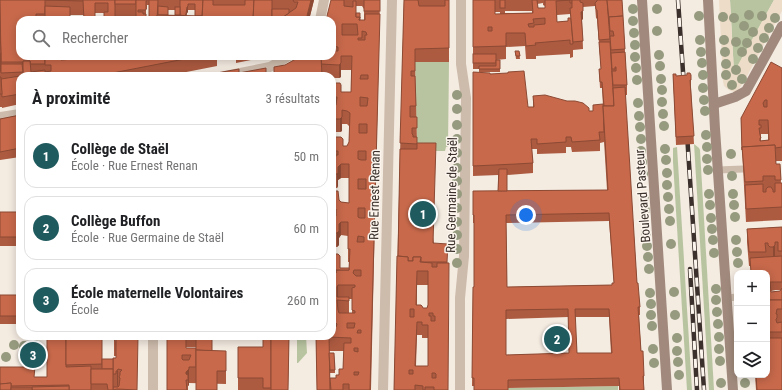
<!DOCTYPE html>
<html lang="fr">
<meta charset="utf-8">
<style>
body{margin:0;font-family:"Roboto Condensed",sans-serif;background:#f2f2f2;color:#202124}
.controls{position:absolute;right:12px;bottom:12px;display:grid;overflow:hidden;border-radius:8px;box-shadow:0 2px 10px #0003}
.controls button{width:36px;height:36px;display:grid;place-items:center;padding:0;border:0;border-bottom:1px solid #e0e0e0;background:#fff;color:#202124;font:20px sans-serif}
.you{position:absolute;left:526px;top:215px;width:14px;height:14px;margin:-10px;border:3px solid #fff;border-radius:50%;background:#1a73e8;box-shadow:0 0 0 6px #1a73e833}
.badge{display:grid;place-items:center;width:26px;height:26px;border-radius:50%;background:#1f5a5e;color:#fff;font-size:13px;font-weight:700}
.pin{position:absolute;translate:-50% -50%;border:2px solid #fff;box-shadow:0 1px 4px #0006}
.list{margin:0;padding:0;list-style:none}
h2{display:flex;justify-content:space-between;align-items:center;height:52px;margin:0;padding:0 16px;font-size:17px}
h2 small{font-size:13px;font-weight:400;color:#757577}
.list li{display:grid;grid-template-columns:26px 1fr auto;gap:12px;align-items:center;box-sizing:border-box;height:64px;margin:0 8px 8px;padding:0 8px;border:1px solid #e0e0e0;border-radius:12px}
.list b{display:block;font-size:15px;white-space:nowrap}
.list p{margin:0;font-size:13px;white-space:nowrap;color:#757577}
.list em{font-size:13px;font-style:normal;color:#757577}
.icon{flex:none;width:22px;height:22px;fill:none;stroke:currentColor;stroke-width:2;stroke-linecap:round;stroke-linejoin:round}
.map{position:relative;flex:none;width:782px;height:390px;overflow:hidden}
.search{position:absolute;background:#fff;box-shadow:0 2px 10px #0003;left:16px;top:16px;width:320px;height:44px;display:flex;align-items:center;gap:10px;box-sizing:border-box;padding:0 14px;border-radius:12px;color:#757577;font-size:15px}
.panel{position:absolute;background:#fff;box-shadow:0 2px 10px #0003;left:16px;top:72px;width:320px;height:268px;border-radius:12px}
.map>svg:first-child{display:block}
.green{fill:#b8c4a0}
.plaza{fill:#ecdcc8}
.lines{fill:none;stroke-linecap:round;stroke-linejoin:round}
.lane{stroke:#cdbbac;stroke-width:7}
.street{stroke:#cdbbac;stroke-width:10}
.secondary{stroke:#a18a7d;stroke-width:10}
.rail-casing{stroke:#3b302b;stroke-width:4.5}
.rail{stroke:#fbf5ee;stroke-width:3;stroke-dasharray:9;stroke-linecap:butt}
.tree{fill:#969b7f}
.wall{fill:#ac5a40;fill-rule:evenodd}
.shaded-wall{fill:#8c4a34}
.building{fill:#c8694b;stroke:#8c4a34;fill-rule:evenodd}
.labels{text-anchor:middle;stroke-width:3;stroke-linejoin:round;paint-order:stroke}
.street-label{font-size:13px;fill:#3b302b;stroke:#fbf5ee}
</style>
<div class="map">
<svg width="782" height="390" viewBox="0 0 782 390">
<rect width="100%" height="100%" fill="#f4ebe1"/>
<!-- green -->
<g class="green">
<polygon points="730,0 774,0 734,73"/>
<polygon points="415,62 449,62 448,147 446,147 445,151 417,151"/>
<polygon points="694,144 699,148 700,150 714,390 709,390"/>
<polygon points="677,147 692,390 687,390 673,162 673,148"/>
<polygon points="306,336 307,353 298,363 297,363 297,337"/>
<polygon points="618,386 618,390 508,390 508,388"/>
</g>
<!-- plaza -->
<polygon class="plaza" points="719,0 730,0 734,72 774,0 782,0 782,11 746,78 739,89 734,92 729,90 724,86 723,81"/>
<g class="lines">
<!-- lane -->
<g class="lane">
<polyline points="718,170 743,169"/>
<polyline points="727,298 737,297"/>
</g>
<!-- street -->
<g class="street">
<polyline points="320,20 324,0"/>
<polyline points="225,76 270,67 289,56"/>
<polyline points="0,117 20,114"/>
<polyline points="153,390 153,336"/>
<polyline points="383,390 392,0"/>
<polyline points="460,390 460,298 464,256 466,98 461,64 461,0"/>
</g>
<!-- secondary -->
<g class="secondary">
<polyline points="642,0 667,390"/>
<polyline points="708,0 715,129 733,390"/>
<polyline points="714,104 735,97 746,91 782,26"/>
</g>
<defs>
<g id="rail">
<polyline points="678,0 684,86"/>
<polyline points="687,134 704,390"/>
<polyline points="690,269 697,390"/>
</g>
</defs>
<!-- rail casing -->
<use href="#rail" class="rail-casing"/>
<!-- rail -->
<use href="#rail" class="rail"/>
</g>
<!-- trees -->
<g class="tree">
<circle cx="633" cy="9" r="5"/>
<circle cx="657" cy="9" r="5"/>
<circle cx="749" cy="15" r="5"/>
<circle cx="699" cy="16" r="5"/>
<circle cx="762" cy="16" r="5"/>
<circle cx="723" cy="17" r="5"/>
<circle cx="734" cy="18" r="5"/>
<circle cx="775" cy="18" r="5"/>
<circle cx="633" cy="21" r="5"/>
<circle cx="744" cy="26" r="5"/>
<circle cx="769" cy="28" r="5"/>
<circle cx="657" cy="31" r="5"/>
<circle cx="753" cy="32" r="5"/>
<circle cx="634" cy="33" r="5"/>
<circle cx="764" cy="38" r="5"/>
<circle cx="700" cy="40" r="5"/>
<circle cx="724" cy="40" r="5"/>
<circle cx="736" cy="42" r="5"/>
<circle cx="747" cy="43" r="5"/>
<circle cx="635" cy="45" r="5"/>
<circle cx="758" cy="48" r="5"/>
<circle cx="701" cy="52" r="5"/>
<circle cx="725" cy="52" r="5"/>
<circle cx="742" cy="52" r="5"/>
<circle cx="659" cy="55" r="5"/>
<circle cx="635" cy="57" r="5"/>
<circle cx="753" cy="59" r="5"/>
<circle cx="702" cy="63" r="5"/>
<circle cx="726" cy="64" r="5"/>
<circle cx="660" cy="66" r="5"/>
<circle cx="636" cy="68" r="5"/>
<circle cx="736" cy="70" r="5"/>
<circle cx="703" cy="75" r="5"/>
<circle cx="726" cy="75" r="5"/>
<circle cx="661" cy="79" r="5"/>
<circle cx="742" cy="79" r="5"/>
<circle cx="637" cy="80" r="5"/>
<circle cx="732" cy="85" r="5"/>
<circle cx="703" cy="88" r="5"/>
<circle cx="662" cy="90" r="5"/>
<circle cx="457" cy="95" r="5"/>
<circle cx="704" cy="100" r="5"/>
<circle cx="662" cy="102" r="5"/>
<circle cx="638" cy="103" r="5"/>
<circle cx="457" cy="109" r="5"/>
<circle cx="705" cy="111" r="5"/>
<circle cx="663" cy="114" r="5"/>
<circle cx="639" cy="116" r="5"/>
<circle cx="457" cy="125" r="5"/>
<circle cx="664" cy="126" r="5"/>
<circle cx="640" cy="127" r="5"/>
<circle cx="706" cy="135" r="5"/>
<circle cx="457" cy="139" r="5"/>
<circle cx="641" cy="139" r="5"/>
<circle cx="707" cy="147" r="5"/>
<circle cx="665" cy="149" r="5"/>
<circle cx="641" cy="151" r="5"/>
<circle cx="457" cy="153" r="5"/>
<circle cx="731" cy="154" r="5"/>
<circle cx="707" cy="159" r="5"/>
<circle cx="666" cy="160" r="5"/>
<circle cx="642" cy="162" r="5"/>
<circle cx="457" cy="168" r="5"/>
<circle cx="708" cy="170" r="5"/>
<circle cx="667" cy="173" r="5"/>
<circle cx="643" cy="174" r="5"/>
<circle cx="732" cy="176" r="5"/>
<circle cx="457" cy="181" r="5"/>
<circle cx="667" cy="185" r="5"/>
<circle cx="457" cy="194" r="5"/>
<circle cx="709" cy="194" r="5"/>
<circle cx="733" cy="194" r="5"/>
<circle cx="668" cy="197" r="5"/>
<circle cx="644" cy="199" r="5"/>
<circle cx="710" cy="205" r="5"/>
<circle cx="734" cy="205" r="5"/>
<circle cx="457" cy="208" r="5"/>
<circle cx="669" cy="209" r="5"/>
<circle cx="645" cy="210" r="5"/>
<circle cx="735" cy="217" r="5"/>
<circle cx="711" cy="218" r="5"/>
<circle cx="670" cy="221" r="5"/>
<circle cx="457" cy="222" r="5"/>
<circle cx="712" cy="229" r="5"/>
<circle cx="646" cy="233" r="5"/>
<circle cx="457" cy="235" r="5"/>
<circle cx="713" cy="240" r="5"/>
<circle cx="736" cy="240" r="5"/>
<circle cx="671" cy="244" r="5"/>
<circle cx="647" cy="246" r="5"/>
<circle cx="457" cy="249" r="5"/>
<circle cx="737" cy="252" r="5"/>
<circle cx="714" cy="253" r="5"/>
<circle cx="648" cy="257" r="5"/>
<circle cx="457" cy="263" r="5"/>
<circle cx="738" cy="263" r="5"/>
<circle cx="649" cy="269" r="5"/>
<circle cx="716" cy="289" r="5"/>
<circle cx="674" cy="292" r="5"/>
<circle cx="650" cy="293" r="5"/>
<circle cx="716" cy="300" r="5"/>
<circle cx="651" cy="304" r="5"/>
<circle cx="717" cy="312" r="5"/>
<circle cx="651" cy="315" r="5"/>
<circle cx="675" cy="315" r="5"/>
<circle cx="718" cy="324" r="5"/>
<circle cx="652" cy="326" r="5"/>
<circle cx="719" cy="337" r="5"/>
<circle cx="677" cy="338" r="5"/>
<circle cx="14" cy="345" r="5"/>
<circle cx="35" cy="345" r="5"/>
<circle cx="24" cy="346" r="5"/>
<circle cx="653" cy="349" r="5"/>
<circle cx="719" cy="349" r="5"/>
<circle cx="677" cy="351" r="5"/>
<circle cx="35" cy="356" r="5"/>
<circle cx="6" cy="357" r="5"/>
<circle cx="720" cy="361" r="5"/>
<circle cx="678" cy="362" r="5"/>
<circle cx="654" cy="363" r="5"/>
<circle cx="679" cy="375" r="5"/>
<circle cx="721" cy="383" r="5"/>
<circle cx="745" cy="383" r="5"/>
</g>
<!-- wall -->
<g class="wall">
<path d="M 0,0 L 314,0 L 309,20 L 149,20 L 149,5 L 147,5 L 147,9 L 146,9 L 146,20 L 104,20 L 104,13 L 95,13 L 83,15 L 70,15 L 70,20 L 20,20 L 54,58 L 61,60 L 74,59 L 84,57 L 84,56 L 217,56 L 217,66 L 166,76 L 20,76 L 20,104 L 2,108 L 2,107 L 0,107 ZM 168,10 L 175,10 L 175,15 L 168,15 ZM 188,10 L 195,10 L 195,16 L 186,16 L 187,13 L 188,12 Z"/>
<path d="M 331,0 L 380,0 L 371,390 L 317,390 L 316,336 L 332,336 L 332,254 L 340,268 L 349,268 L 349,262 L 348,262 L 348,236 L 341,235 L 339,238 L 339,245 L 337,247 L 332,247 L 332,191 L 341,202 L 349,203 L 349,178 L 341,178 L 338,180 L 338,186 L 337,188 L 332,188 L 332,137 L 343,146 L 347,146 L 349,142 L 350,127 L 347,124 L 342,124 L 342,131 L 340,132 L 332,132 L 332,83 L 341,92 L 351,92 L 351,70 L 341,70 L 341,77 L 339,78 L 332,78 L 332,76 L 268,76 L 274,75 L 332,56 L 332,20 ZM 356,6 L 362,6 L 364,9 L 364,20 L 360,20 L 356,13 ZM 349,299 L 352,299 L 352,313 L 349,313 ZM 329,351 L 344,351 L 343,369 L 336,378 L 330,383 L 330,373 L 335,373 L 335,361 L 334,362 L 329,353 Z"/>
<path d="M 404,0 L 449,0 L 449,62 L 415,62 L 417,143 L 434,243 L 448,263 L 448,390 L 394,390 ZM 417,285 L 428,285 L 428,305 L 427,308 L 423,308 L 417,305 ZM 417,335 L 422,335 L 422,338 L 428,338 L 428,366 L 416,366 Z"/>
<path d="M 473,0 L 622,0 L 627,85 L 627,95 L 625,95 L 637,283 L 640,307 L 640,315 L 639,315 L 641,351 L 644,376 L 644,384 L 643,384 L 644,390 L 619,390 L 619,386 L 508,388 L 472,386 L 473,287 L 474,287 L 474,223 L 473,223 L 473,191 L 498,191 L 498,175 L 473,176 L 473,72 L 490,74 L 528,107 L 533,107 L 533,96 L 589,111 L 593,111 L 603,106 L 602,88 L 600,88 L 599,69 L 601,69 L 597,19 L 596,18 L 595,6 L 583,7 L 583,19 L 582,20 L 583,49 L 573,50 L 573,57 L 570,58 L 570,54 L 536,56 L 536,59 L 526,59 L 525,46 L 506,47 L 506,59 L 496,60 L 496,65 L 500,60 L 500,72 L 479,72 L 479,69 L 473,69 ZM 543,3 L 543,5 L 545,6 L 545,8 L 538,8 L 537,4 ZM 505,11 L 532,11 L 532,13 L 505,13 ZM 495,12 L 500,12 L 500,14 L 495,14 ZM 570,14 L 571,18 L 568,21 L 557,22 L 557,15 ZM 604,141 L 607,190 L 507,191 L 507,175 L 533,173 L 533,163 L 531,149 L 537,149 L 537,154 L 566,153 L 566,147 L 571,147 L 572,152 L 600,151 L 600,143 L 604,142 ZM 609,221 L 614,283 L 612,285 L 507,287 L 506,223 ZM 568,317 L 569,353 L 506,355 L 506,319 ZM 575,317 L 609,317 L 611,353 L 577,353 Z"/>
<polygon points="515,51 519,51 520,59 516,59"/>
<rect x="68" y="56" width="16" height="1"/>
<polygon points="236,56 271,56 236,63"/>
<path d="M 782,68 L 782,161 L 776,161 L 776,164 L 780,164 L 781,183 L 782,183 L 782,220 L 746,222 L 741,132 L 741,118 ZM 761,134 L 768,134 L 768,140 L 761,141 Z"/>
<polygon points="673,74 676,76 691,75 691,88 694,144 676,145"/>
<polygon points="20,115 20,157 0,160 0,119"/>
<rect x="0" y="212" width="20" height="34"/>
<path d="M 782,227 L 782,390 L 756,390 L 755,375 L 767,375 L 767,273 L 750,266 L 749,266 L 747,242 L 747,229 ZM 776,290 L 781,290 L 780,291 L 771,292 L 771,291 Z"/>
<rect x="0" y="295" width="20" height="29"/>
<polygon points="102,336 102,369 113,359 116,358 116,356 114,356 114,337 137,390 0,390 35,377 47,377"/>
<path d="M 167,336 L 196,336 L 196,337 L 212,351 L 226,351 L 226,384 L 189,383 L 189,385 L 188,386 L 188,390 L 167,390 ZM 186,347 L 196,347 L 196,348 L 186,348 Z"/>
<polygon points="238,336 289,336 288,390 238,390 238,347 263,347 263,336"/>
</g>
<!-- shaded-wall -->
<g class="shaded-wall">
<polygon points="311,0 314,0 309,20 306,20"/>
<polygon points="188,6 188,12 187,13 186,20 184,20 187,7"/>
<polygon points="583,11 583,19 581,20 581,12"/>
<polygon points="341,56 341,77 339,78 339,65"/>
<polygon points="342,110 342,131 340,132 340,119"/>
<polygon points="341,164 341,178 338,180 338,186 337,188 337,174 338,167"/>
<polygon points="341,222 341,235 339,238 339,224"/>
<polygon points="339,231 339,245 337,247 337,233"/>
<polygon points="775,245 775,258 773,261 773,247"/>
<polygon points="338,285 338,298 337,300 337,287"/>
<polygon points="118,369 118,385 117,387 117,371"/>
<polygon points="189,369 189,385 188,386 188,390 188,380 186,380 186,372"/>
</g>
<!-- building -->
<g class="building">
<polygon points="0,0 45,0 45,14 36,14 36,20 20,20 20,56 45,56 45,64 30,64 30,61 23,61 23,64 22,62 1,62"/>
<polygon points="45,0 83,0 83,1"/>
<polygon points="83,0 115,0 115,20 104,20 104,12 108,12 108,3 95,3 95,20 84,20"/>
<rect x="115" y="0" width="21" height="4"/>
<polygon points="136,0 147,0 147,1 146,1 146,10 138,10 138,12 143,12 143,14 146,14 146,20 136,20"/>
<polygon points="149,0 158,0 157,20 149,20"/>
<polygon points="180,0 203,0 202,16 195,16 195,4 188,4 188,6 187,7 186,14 185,16 180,15"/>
<polygon points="203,0 213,0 213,5 245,5 245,0 254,0 253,20 202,20"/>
<polygon points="254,0 272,0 272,18 261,17 261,20 253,20"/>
<polygon points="293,0 311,0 306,20 272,20 280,19 296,8 298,2 294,2"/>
<path d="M 331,0 L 344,0 L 344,6 L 353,7 L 353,1 L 356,1 L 356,17 L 360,17 L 359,20 L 365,20 L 365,14 L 380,14 L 370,390 L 349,390 L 349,384 L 343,384 L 343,390 L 331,390 L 330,378 L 336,378 L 336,375 L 339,375 L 339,369 L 343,369 L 344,343 L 351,343 L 351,338 L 329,337 L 329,336 L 332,336 L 332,327 L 336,327 L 337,324 L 335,322 L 332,322 L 332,276 L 333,276 L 336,273 L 336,270 L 349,270 L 350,249 L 348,249 L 348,222 L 341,222 L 339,224 L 339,231 L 337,233 L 332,233 L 332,218 L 334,219 L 334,216 L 336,216 L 336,209 L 334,209 L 334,206 L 332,206 L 332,191 L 338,191 L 339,200 L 341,202 L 349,203 L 349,164 L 341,164 L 338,167 L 338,173 L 337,174 L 332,174 L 332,160 L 335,160 L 336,155 L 338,155 L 338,151 L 332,151 L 332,137 L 341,137 L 343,139 L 343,146 L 347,146 L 349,142 L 350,113 L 347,111 L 342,110 L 342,117 L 340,119 L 332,119 L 332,105 L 336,105 L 337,97 L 332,97 L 332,83 L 340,83 L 341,85 L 341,92 L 351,92 L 352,56 L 341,56 L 341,63 L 339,65 L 321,64 L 321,56 L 332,56 L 332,51 L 338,51 L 338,47 L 332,46 L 332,20 L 326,20 ZM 342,24 L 357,24 L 358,35 L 342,35 ZM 362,31 L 366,32 L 367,35 L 365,35 L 365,40 L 358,40 L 358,38 L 362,38 ZM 361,75 L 368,75 L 368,79 L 360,79 ZM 360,97 L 368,98 L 367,106 L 360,106 ZM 359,124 L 367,124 L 367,133 L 359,133 ZM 358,151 L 366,151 L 366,160 L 361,160 L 358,159 ZM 358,179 L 366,179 L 366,189 L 358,189 ZM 358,208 L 365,208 L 365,218 L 360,218 L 358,217 ZM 358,236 L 364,237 L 364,242 L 357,242 ZM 354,270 L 361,270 L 361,276 L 356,276 L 353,273 ZM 338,285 L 355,285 L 355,287 L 352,288 L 352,310 L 355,311 L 355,313 L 339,313 L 338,310 L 337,300 L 349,301 L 349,297 L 337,297 L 337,287 ZM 347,323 L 355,323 L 354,328 L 347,328 ZM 358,330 L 361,330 L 361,333 L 357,333 ZM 354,348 L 358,348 L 358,352 L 354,351 ZM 354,372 L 359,372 L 358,375 L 354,375 Z"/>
<rect x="364" y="0" width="16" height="11"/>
<polygon points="404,0 418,0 419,6 445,6 445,0 449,0 449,48 415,49 415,71 411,71 411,76 415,76 416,106 410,106 410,117 417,117 417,128 412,128 412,134 413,135 413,137 417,137 417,144 400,143"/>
<path d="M 473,0 L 495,0 L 495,14 L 533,13 L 532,0 L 537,0 L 538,8 L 545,8 L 545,0 L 572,0 L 572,3 L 570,3 L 570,0 L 556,1 L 557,22 L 568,21 L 568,18 L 571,18 L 573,44 L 570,44 L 570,40 L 535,43 L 536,45 L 526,46 L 525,33 L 506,33 L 506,46 L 473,47 ZM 545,18 L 545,24 L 534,25 L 534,27 L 529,27 L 528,24 L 534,23 L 533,19 ZM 488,27 L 492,27 L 492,31 L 488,31 Z"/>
<rect x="500" y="0" width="5" height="8"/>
<polygon points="572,0 580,0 580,2 583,3 583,11 581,12 583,41 573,42 570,8 572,8"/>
<polygon points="597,0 607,0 610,39 599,40 597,10 596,9 595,3 597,1"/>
<polygon points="607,0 622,0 623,16 609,17 609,20"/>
<polygon points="45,6 70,7 70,20 45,20"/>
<polygon points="158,6 168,7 168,15 158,15"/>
<rect x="175" y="7" width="5" height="8"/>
<polygon points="272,9 289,9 289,13 280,19 272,20"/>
<polygon points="356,13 360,13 360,20 359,20 360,17 356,17"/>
<polygon points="157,15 202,16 202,20 157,20"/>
<polygon points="623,16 625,49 611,50 610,36 614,36 613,31 610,31 609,17"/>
<polygon points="0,32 1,54 0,54"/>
<polygon points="599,42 610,42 614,106 604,106 602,82 600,82 599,69 601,69"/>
<polygon points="515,51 519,51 520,56 516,56"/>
<polygon points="625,52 627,85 613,85 612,71 616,71 616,67 615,67 615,69 612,69 611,53"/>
<rect x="0" y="54" width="1" height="17"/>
<rect x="473" y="54" width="23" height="9"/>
<polygon points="45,56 54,56 54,58 60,58 61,60 74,59 74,57 84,57 84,56 200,56 97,76 23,76 23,61 30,61 31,72 45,70 45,72 51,71 51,65 45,65"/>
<polygon points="301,56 321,56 322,76 274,76 274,67 285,65"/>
<polygon points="496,60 500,60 500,69 479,69 479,66 496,66"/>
<path d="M 771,62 L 782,68 L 782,147 L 775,148 L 775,145 L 742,147 L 742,150 L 741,118 ZM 765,100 L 767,100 L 767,107 L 764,107 L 763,103 ZM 759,120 L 768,120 L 769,140 L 760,141 L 760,138 L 761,138 L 760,135 L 759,128 L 761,128 L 761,125 L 759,125 Z"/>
<polygon points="1,64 22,64 23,72 1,73"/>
<polygon points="266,68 266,76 200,76 239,69 239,73"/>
<polygon points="524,71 528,107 534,107 533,96 545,95 567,101 575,101 583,103 589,108 589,111 593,111 593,105 603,104 604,132 599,132 600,140 572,142 571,137 566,137 566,142 537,144 537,139 531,139 533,163 516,164 473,166 473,72 490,73 490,74 508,73 508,72"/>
<polygon points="687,73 690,73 691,75 691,80 690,80 694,136 676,137 673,74 676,74 676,76 687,75"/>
<polygon points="196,74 196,76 186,76"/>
<polygon points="20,76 20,94 2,97 1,79"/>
<polygon points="0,77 1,77 2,94 0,94"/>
<path d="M 625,87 L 637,283 L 638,283 L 640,307 L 638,307 L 641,351 L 643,351 L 644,376 L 643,376 L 644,390 L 620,390 L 619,378 L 508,380 L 508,390 L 474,390 L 474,378 L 472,378 L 473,287 L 474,287 L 474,215 L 473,215 L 473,191 L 608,190 L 603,106 L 614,106 L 613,88 ZM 609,213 L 614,283 L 612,283 L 612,285 L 507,287 L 506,215 ZM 568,309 L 569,353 L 506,355 L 506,310 ZM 575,309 L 609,309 L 612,353 L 577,353 Z"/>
<polygon points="20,115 20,148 0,152 0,119"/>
<polygon points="417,143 436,143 433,243 448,244 447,262 421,262 421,257 413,257 413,261 408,261 408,257 398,256 400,149 417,149"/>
<polygon points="775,145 776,164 780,164 781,180 775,180 775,176 763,176 763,181 745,182 742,147"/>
<polygon points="499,169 507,169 507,191 498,191"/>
<polygon points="775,183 782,183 782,207 746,209 745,185 763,184 763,192 766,192 766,189 768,187 771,187 773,190 773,192 775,192"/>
<rect x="0" y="212" width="20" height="25"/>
<polygon points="782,227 782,251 778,251 778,242 775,242 775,245 773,247 770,247 768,245 768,243 765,243 766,252 749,252 747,229"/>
<polygon points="332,254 338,254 340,256 340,268 349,268 349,270 336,270 336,273 334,275 334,272 333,271 333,274 332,274"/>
<path d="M 397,256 L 408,257 L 408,261 L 413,261 L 413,257 L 421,257 L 420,262 L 432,263 L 432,267 L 437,267 L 437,263 L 449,263 L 448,390 L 434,390 L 434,387 L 425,387 L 425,390 L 423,390 L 423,386 L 415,385 L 415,390 L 394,390 ZM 417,271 L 428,271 L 428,305 L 427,308 L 423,308 L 422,306 L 421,305 L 416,305 ZM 410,309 L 414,309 L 414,317 L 410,317 ZM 429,313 L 433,313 L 433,316 L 435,316 L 435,321 L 431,321 L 431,316 L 429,316 ZM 417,322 L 422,322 L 422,325 L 428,325 L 428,366 L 415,366 ZM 409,370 L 413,370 L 413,374 L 409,374 ZM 432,373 L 435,373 L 436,374 L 436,378 L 432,378 Z"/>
<polygon points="782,256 782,282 770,282 771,292 780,291 782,288 782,300 767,300 767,273 751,273 750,258"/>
<rect x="0" y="295" width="20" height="21"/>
<polygon points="767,300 782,300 782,309 777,309 776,314 777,314 777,318 776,319 776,320 777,323 782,322 782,332 767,332"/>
<polygon points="47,336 66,336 66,367 91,366 91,390 69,390 69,385 11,386 11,383 0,384 0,367 35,367 34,377 47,377"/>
<polygon points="66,336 102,336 102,364 66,365"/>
<polygon points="115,336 138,336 137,390 117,389 113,390 113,387 118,387 119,386 120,378 119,377 120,375 120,372 122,370 118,369 117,371 116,371 116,374 113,374 113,358 116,358 116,340 114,340"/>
<path d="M 167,336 L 186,336 L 186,348 L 196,348 L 196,367 L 189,367 L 189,369 L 186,372 L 186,374 L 188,375 L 188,380 L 186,380 L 187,390 L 167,390 ZM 182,355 L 191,355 L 189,360 L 183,360 L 182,359 Z"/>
<polygon points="263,336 271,336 271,388 263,388 263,378 238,378 238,347 263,347"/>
<polygon points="271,336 289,336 288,390 271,390"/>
<polygon points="316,336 329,336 330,390 317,390"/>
<polygon points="196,337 212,337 212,351 196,350"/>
<polygon points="767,338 782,338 782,390 757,390 756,375 767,375"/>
<polygon points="196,350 226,351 226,371 217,371 217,390 196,390"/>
<polygon points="329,353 334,353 335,370 330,370"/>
<rect x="102" y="359" width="11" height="10"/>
<polygon points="91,369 113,369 113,390 108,390 107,384 91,384"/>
<polygon points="11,383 11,390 0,390 0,384"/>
<polygon points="69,386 69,390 32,390 32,387"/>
<rect x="11" y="388" width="21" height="2"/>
</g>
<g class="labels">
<!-- street labels -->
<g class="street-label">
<text transform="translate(374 195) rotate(-89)" y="5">Rue Ernest Renan</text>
<text transform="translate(451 195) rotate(-89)" y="5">Rue Germaine de Staël</text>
<text transform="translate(642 196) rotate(-94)" y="5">Boulevard Pasteur</text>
</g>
</g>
</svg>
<div class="controls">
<button>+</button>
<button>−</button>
<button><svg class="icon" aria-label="layers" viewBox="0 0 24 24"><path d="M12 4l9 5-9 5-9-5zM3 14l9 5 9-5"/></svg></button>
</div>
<div class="you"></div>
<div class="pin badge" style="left:423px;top:214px">1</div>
<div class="pin badge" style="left:557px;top:339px">2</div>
<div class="pin badge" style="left:33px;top:355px">3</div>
<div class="search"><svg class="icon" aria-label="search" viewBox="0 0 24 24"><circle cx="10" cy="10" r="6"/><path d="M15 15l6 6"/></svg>Rechercher</div>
<section class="panel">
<h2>À proximité<small>3 résultats</small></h2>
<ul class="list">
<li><span class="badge">1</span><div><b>Collège de Staël</b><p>École · Rue Ernest Renan</p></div><em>50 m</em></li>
<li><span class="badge">2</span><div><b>Collège Buffon</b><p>École · Rue Germaine de Staël</p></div><em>60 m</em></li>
<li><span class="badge">3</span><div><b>École maternelle Volontaires</b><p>École</p></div><em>260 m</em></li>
</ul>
</section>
</div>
